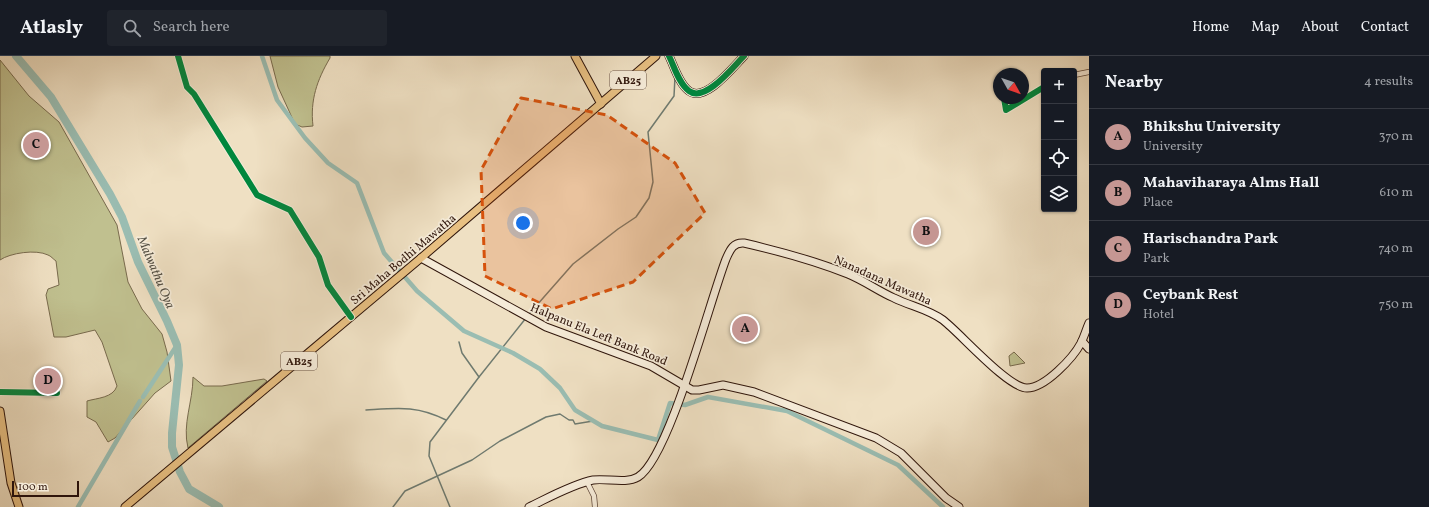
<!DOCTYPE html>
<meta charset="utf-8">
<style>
body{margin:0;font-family:Vollkorn,serif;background:#20242c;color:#f1f3f6}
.controls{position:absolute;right:12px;top:12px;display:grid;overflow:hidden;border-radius:4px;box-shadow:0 1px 3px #0004}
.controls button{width:36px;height:36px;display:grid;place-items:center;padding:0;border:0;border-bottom:1px solid #363941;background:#171b24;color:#f1f3f6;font:20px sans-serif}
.compass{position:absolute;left:993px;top:12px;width:36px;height:36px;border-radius:50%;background:#171b24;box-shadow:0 1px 3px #0004;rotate:130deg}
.scale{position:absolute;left:12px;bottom:10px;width:67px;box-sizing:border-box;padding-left:4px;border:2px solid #2f150b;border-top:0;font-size:11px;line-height:14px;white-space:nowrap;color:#2f150b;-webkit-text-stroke:3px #f5ebd8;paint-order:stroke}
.you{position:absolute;left:523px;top:167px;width:14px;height:14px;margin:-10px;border:3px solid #fff;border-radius:50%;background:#1a73e8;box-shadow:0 0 0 6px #1a73e833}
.badge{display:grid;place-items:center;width:26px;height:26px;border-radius:50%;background:#c59692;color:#111;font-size:13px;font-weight:700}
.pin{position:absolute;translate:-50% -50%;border:2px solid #fff;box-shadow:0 1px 4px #0006}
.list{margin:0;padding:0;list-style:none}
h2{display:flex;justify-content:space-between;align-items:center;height:52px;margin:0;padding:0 16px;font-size:17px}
h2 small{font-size:13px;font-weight:400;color:#9ea1a6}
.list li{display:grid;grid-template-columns:26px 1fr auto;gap:12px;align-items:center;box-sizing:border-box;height:56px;padding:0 16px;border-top:1px solid #363941}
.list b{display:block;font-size:15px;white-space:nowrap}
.list p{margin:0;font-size:13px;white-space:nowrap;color:#9ea1a6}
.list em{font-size:13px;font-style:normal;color:#9ea1a6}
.icon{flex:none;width:22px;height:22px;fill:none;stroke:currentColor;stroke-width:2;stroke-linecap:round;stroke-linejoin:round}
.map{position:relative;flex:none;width:1089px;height:451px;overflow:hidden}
header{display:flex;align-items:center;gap:24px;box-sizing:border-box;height:56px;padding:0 20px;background:#171b24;border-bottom:1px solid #363941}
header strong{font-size:19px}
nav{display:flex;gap:22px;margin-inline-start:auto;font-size:14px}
.search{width:280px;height:36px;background:#20242c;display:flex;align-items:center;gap:10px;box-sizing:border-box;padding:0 14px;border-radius:4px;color:#9ea1a6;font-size:15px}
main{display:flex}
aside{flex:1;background:#171b24}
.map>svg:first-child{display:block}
.green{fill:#c0c08f;stroke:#786a4d}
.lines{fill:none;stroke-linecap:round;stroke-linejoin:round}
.stream{stroke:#6f7a6f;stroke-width:1.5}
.canal{stroke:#9abdb2;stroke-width:4.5}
.river{stroke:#9abdb2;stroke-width:8}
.street-casing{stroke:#5f4839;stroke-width:6}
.secondary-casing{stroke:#2f150b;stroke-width:9}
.primary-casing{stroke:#2f150b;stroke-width:9}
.street{stroke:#f5ebd8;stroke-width:4.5}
.secondary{stroke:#f5ebd8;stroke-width:7}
.primary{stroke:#e8c082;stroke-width:7}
.cycleway-casing{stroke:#f5ebd8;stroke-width:8}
.cycleway{stroke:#00873e;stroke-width:6}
.marked{fill:#d6520c;fill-opacity:0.2;stroke:#d6520c;stroke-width:3;stroke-dasharray:8 5;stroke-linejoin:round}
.labels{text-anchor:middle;stroke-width:3.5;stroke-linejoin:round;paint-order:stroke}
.shield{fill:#f5ebd8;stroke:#6a5548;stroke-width:1}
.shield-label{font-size:11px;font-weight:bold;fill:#2f150b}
.street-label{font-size:12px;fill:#2f150b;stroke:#f5ebd8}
.water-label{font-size:13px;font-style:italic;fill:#545045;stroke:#f5ebd8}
</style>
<header>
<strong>Atlasly</strong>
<div class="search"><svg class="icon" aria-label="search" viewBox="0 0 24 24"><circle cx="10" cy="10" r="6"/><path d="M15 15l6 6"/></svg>Search here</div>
<nav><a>Home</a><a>Map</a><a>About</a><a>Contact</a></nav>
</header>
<main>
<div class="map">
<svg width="1089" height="451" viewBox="0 0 1089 451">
<rect width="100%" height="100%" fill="#efe0c3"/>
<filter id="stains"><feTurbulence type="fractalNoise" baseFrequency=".005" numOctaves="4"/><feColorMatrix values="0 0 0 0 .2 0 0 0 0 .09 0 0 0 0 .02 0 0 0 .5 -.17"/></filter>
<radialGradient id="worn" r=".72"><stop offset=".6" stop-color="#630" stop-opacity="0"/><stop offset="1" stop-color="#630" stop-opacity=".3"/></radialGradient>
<!-- green -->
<g class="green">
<path d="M 270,0 L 330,0 L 330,2 C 317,24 310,44 313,70 L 302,71 L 295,68 L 278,31 Z"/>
<path d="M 0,4 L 29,40 L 59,66 L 117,169 L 128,226 L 142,253 L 162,278 L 167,296 L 171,325 L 155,337 L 115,382 L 108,386 L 96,366 L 87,361 L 87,345 C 97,342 113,342 117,330 L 102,286 L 95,274 L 66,281 L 54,281 L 46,239 L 48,233 L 59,229 L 56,205 C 53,203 51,200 48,199 C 36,193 10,197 0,204 Z"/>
<polygon points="1014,296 1025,307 1010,310 1009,300"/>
<path d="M 193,321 L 204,330 L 222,330 L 264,323 L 267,325 L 188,392 C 182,368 193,346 193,321 Z"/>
</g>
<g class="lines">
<!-- stream -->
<g class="stream">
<polyline points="529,258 573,208 618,173 636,161 649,142 653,126 648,76 674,40 675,21"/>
<polyline points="459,286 462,297 479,321"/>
<path d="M 366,354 C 397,352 417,349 446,364"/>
<polyline points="393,451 405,435 472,404 500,385 546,361 560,358 569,364 573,364 575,368 593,365"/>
<polyline points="450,451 429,400 430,386 479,321 526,262"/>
</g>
<!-- canal -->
<g class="canal">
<polyline points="262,0 277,44 305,82 328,107 357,127 384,197 417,235 464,275 513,297 540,313 560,332 575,354 602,370 658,384 670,347 685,349 708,341 787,355 898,409 943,451"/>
<polyline points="143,341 177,289"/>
<polyline points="78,451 140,345"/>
</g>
<!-- river -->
<polyline class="river" points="16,0 51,41 110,138 122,161 138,206 167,265 177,289 179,309 172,377 172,391 180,416 189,433 219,451"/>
<defs>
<g id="street">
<polyline points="178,0 187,31 194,38 257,139 290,154 319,201 328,229 351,261"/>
<polyline points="1074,19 1089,16"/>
<polyline points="1004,42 1006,54 1044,31"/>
<polyline points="0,336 57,337"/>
<polyline points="587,426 594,440 595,451"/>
</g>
<g id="secondary">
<path d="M 669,0 C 674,10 679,28 689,35 C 705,47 733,11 744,0"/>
<polyline points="421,202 546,271 651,310 692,334 699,334 723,329 754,336 876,382 901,397 946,442 959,451"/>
<polyline points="1082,285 1089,293"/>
<path d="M 529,451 C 548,442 573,428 593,424 C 606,422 626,428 638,421 C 669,403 710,244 726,203 C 730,194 733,186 744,187 C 779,195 815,205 848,218 C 865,225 878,235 894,242 C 910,250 928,253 943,264 C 960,277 1008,332 1027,332 C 1045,332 1073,302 1081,287 C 1084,281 1086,274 1089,267"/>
</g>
<g id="primary">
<polyline points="575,0 601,48"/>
<polyline points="0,355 11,427 19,451"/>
<polyline points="125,451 421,202 656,0"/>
</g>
</defs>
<!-- street casing -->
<use href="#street" class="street-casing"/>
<!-- secondary casing -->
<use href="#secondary" class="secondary-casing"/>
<!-- primary casing -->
<use href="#primary" class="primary-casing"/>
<!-- street -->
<use href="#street" class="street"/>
<!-- secondary -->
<use href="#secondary" class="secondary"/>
<!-- primary -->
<use href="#primary" class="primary"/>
<defs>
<g id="cycleway">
<polyline points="178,0 187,31 194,38 257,139 290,154 319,201 328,229 351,261"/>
<path d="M 669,0 C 674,10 679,28 689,35 C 705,47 733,11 744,0"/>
<polyline points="1004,42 1006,54 1044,31"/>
<polyline points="0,336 57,337"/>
</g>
</defs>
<!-- cycleway casing -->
<use href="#cycleway" class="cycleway-casing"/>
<!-- cycleway -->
<use href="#cycleway" class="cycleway"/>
</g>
<!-- marked area -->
<path class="marked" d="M 521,42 L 607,59 L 675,107 L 705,157 L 633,226 L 552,253 L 485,220 L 481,114 Z"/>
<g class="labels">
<!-- shield labels -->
<g class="shield">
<rect x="610" y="15" width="36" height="18" rx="3"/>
<rect x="281" y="296" width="36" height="18" rx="3"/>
</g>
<g class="shield-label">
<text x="628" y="28">AB25</text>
<text x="299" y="309">AB25</text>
</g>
<!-- street labels -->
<g class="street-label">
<text transform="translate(403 203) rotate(-40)" y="4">Sri Maha Bodhi Mawatha</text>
<text transform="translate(883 224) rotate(24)" y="4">Nanadana Mawatha</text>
<text transform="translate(599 278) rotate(22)" y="4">Halpanu Ela Left Bank Road</text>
</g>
<!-- water labels -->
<g class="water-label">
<text transform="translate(157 216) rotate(67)" y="5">Malwathu Oya</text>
</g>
</g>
<rect width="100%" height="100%" filter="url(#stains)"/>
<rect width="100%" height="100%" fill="url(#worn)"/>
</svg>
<div class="controls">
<button>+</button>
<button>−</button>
<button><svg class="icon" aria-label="locate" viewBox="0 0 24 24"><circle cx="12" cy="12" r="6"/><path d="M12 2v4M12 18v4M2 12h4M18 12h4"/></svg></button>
<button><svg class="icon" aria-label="layers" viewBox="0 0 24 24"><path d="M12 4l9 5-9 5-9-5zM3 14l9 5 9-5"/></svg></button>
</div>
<svg class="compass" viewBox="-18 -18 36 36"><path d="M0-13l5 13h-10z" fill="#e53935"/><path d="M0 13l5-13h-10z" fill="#9ea1a6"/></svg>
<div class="scale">100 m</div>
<div class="you"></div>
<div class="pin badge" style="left:745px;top:273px">A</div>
<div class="pin badge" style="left:926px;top:176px">B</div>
<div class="pin badge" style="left:36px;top:89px">C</div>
<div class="pin badge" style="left:48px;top:325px">D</div>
</div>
<aside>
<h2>Nearby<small>4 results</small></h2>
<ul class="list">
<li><span class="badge">A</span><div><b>Bhikshu University</b><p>University</p></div><em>370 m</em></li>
<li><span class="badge">B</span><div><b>Mahaviharaya Alms Hall</b><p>Place</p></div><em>610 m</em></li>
<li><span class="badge">C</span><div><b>Harischandra Park</b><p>Park</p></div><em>740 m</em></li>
<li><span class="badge">D</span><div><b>Ceybank Rest</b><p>Hotel</p></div><em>750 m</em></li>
</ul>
</aside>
</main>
